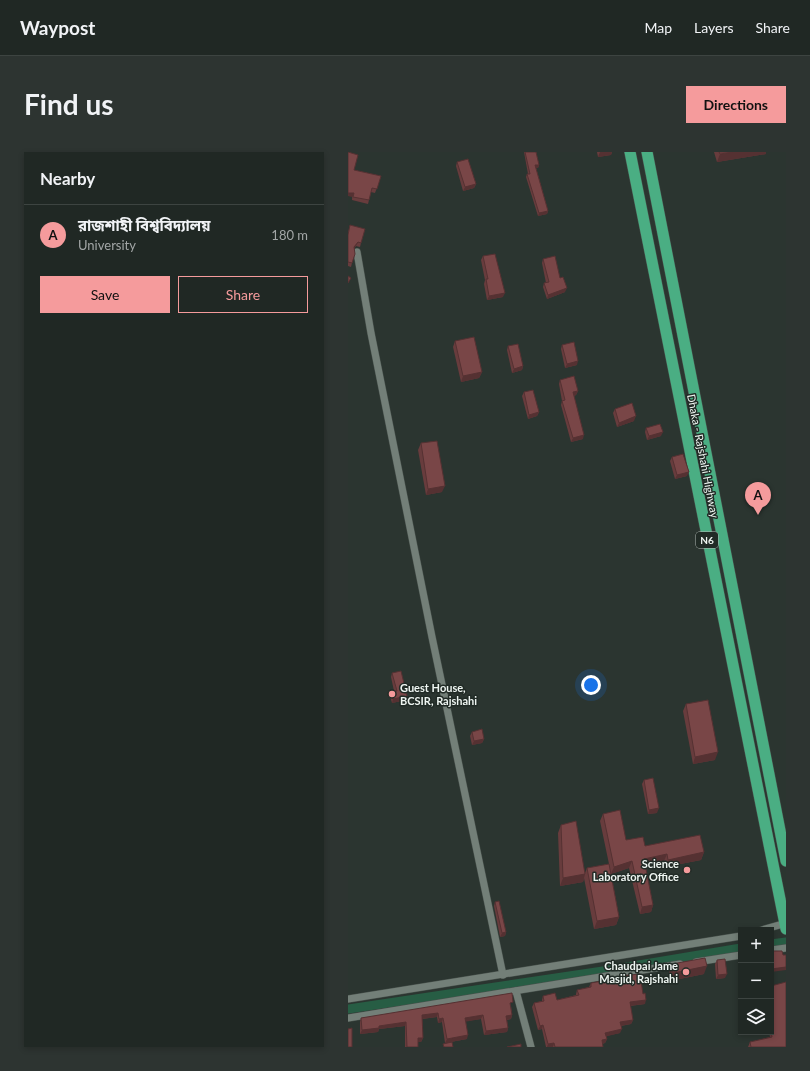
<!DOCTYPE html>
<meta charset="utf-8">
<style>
body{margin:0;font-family:Lato,"Noto Sans Bengali",sans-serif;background:#2d3431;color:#f1f3f6}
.controls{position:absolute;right:12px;bottom:12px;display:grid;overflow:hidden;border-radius:0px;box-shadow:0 2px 6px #0003}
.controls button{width:36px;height:36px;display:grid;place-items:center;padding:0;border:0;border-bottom:1px solid #3d4441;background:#202824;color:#f1f3f6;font:20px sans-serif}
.you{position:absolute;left:243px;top:533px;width:14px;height:14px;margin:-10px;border:3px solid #fff;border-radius:50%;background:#1a73e8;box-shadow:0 0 0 6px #1a73e833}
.badge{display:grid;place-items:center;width:26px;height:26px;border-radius:50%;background:#f59b9c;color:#111;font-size:13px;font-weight:700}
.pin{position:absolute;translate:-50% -33px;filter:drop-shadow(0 1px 2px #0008)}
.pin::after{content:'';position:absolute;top:21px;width:14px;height:12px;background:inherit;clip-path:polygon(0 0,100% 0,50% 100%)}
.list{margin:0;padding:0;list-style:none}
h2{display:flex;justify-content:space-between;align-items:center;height:52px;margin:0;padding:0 16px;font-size:17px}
h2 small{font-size:13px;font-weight:400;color:#a2a6a6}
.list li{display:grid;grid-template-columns:26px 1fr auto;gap:12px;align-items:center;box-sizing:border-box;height:60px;padding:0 16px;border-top:1px solid #3d4441}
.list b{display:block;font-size:15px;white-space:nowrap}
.list p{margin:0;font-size:13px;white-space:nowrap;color:#a2a6a6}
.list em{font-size:13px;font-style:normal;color:#a2a6a6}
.actions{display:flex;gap:8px;padding:12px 16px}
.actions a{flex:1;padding:9px 0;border:1px solid #f59b9c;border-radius:0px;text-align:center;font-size:14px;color:#f59b9c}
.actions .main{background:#f59b9c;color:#111}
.icon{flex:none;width:22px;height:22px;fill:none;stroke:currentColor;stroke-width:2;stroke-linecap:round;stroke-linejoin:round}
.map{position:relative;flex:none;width:438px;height:895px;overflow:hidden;border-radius:0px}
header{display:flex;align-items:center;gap:24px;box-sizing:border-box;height:56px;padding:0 20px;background:#202824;border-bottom:1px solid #3d4441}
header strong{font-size:19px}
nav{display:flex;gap:22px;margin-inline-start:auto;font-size:14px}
.intro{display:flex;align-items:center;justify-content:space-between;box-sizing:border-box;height:96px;padding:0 24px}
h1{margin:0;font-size:28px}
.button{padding:10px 18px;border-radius:0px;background:#f59b9c;color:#111;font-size:14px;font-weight:700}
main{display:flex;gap:24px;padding:0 24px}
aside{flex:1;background:#202824;border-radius:0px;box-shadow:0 2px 6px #0003}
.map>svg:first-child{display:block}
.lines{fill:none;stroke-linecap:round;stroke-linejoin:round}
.canal{stroke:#275d44;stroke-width:9}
.minor-casing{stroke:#48514c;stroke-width:8}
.trunk-casing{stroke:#48514c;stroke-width:12}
.minor{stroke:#737f78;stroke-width:7}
.trunk{stroke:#4aae83;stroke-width:11}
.wall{fill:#683c3d}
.shaded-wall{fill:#553132}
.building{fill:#794647;stroke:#553132}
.poi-dot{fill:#f59b9c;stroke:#212b26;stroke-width:1.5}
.labels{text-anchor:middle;stroke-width:3;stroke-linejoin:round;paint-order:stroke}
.shield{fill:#212b26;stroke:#b0b8b4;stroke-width:1}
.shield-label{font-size:10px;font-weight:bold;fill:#eef5f1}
.street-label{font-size:11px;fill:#eef5f1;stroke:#212b26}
.poi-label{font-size:11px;font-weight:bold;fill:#eef5f1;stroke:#212b26;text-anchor:end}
</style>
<header>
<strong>Waypost</strong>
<nav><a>Map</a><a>Layers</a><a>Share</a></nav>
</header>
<div class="intro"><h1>Find us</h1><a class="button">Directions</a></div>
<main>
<aside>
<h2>Nearby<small></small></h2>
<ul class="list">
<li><span class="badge">A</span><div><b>রাজশাহী বিশ্ববিদ্যালয়</b><p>University</p></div><em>180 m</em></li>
</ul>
<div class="actions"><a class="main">Save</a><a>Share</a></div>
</aside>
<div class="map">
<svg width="438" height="895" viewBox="0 0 438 895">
<rect width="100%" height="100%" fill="#2b3530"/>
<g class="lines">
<!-- canal -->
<g class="canal">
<polyline points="423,792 438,790"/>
<polyline points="0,857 255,819 393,796"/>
</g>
<defs>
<g id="minor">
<polyline points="9,100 23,181 84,485 155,823"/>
<polyline points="414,778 438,771"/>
<polyline points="423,798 438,796"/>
<polyline points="348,810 393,803"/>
<polyline points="168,839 183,895"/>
<polyline points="0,847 393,784"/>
<polyline points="0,866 332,812"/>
</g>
<g id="trunk">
<polyline points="282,0 438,777"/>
<polyline points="299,0 438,709"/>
</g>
</defs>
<!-- minor casing -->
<use href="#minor" class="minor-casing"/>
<!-- trunk casing -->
<use href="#trunk" class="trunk-casing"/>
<!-- minor -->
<use href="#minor" class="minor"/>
<!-- trunk -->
<use href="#trunk" class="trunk"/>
</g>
<!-- wall -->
<g class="wall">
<polygon points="176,0 188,0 191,13 190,16 188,16 200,59 199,62 190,64 178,25 179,22 180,22"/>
<polygon points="249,0 264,0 263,3 250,5"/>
<polygon points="366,0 418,0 418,2 369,10"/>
<polygon points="109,10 128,32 126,36 115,39 108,14"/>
<polygon points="6,18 33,24 27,41 23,40 20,52 4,48"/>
<polygon points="2,73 13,91 12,95 8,94 6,97 4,111 3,115 0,114 0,81"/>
<polygon points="135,104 155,145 139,148 136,132 137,128 133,108"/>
<polygon points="195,107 212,126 217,140 199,147 195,135 196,131 198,131 194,111"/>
<polygon points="107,189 134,220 131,226 113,230 105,195"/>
<polygon points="214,193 229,213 217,216 213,197"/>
<polygon points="160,194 175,214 174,218 164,221 159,198"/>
<polygon points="212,228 230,239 228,243 226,244 235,287 223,290 213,253 214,249 211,232"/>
<polygon points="176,240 191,260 189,264 180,267 174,244"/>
<polygon points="267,257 286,269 269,275 265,261"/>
<polygon points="298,276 313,284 299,288 297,280"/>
<polygon points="73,291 94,340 78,343 70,298"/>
<polygon points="324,305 339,324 327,327 322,309"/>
<polygon points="44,521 58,548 44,551 42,544 44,540 46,539 43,525"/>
<polygon points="338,552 367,608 345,612 335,559"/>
<polygon points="124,580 136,587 134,591 124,593 122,584"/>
<polygon points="296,628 309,661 300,662 294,632"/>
<polygon points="255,662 278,688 297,694 356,700 353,708 317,715 316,709 297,713 305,753 303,760 292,762 281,716 263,722 271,765 268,773 246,777 236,726 235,730 212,734 210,681 213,673 237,721 239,716 261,712 252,669"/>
<polygon points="147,750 158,780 157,784 152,785 146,754"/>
<polygon points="369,808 377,826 368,827 367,812"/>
<polygon points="324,812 356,822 322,829 321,820"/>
<polygon points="271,824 295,842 297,852 282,854 285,868 283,872 273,874 272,881 258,884 259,887 257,891 254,892 255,895 198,895 194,877 190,878 184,855 186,851 194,849 194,848 195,844 209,848 228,843 228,842 229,838 241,835 243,831 270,827"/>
<polygon points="163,854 164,863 163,867 159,868 160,876 159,880 136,883 133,867 118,869 119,887 97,891 94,870 90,871 89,865 74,867 75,886 73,890 70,890 70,895 57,895 57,874 31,877 30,880 12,882 12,870 13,866"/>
<polygon points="421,880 423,880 438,895 400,895 402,890 422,885"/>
</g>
<!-- shaded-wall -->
<g class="shaded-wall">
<polygon points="252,0 264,0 263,3 250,5"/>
<polygon points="385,0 418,0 418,2 369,10 372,2"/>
<polygon points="187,13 191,13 190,16 186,16"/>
<polygon points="128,32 126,36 115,39 117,35"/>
<polygon points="0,41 6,41 4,45 0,44"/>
<polygon points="200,59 199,62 190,64 191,61"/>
<polygon points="10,90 8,94 4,99 6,95"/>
<polygon points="219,136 217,140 199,147 200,143"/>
<polygon points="157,141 155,145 139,148 141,144"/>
<polygon points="230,209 229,213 217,216 219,212"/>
<polygon points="175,214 174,218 164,221 166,217"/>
<polygon points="134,220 131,226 113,230 115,224"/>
<polygon points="230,239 228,243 223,245 225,240"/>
<polygon points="191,260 189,264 180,267 181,263"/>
<polygon points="288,264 286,269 269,275 271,271"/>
<polygon points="315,280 313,284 299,288 301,284"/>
<polygon points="236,283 235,287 223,290 225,286"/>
<polygon points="341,320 339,324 327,327 329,323"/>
<polygon points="97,334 94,340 78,343 80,337"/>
<polygon points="59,544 58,548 44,551 45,547"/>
<polygon points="136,587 134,591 124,593 126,589"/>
<polygon points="370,600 367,608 345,612 347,605"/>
<polygon points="311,656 309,661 300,662 301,658"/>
<polygon points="356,700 353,708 317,715 320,708"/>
<polygon points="319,702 316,709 293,714 296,707"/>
<polygon points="284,709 281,716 263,722 266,715"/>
<polygon points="237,722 235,730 212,734 215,726"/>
<polygon points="305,753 303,760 292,762 294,755"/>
<polygon points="271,765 268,773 246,777 249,769"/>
<polygon points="158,780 157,784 152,785 154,781"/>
<polygon points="359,814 356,822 322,829 325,821"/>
<polygon points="438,815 438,818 423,820 423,817"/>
<polygon points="379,822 377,826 368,827 370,823"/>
<polygon points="298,848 297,852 280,854 282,850"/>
<polygon points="90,861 89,865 73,867 74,863"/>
<polygon points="135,863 133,867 116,870 117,866"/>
<polygon points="164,863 163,867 157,868 158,864"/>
<polygon points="95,866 94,870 90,871 91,867"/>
<polygon points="285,868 283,872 271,874 272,870"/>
<polygon points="58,870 57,874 31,877 30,880 12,882 14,878 31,874"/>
<polygon points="195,873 194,877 190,878 192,874"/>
<polygon points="160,876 159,880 136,883 138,879"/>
<polygon points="274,877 272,881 256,885 257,881"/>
<polygon points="120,883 119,887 97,891 99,887"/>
<polygon points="70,886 75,886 73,890 68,890"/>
<polygon points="259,887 257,891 252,892 254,888"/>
<polygon points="206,891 205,895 199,895 200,892"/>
</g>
<!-- building -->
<g class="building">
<polygon points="0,0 10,3 6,18 33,24 29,37 24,36 21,48 5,45 6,41 0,41"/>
<polygon points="177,0 188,0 191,13 187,13 200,59 191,61 179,22 182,22"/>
<polygon points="371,0 385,0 372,2"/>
<polygon points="120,7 128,32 117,35 109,10"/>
<polygon points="2,73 17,77 13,91 10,90 6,95 7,102 4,111 0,110 0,83"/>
<polygon points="147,102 157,141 141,144 138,127 140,127 135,104"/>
<polygon points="207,104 212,126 215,125 219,136 200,143 196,131 201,130 195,107"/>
<polygon points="0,124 3,126 0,131"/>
<polygon points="126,185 134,220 115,224 107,189"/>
<polygon points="226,190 230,209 219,212 214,193"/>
<polygon points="170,192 175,214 166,217 160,194"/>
<polygon points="226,224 230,239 225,240 236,283 225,286 214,249 217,248 212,228"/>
<polygon points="185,238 191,260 181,263 176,240"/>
<polygon points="284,251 288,264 271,271 267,257"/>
<polygon points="312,272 315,280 301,284 298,276"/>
<polygon points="89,289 97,334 80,337 73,291"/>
<polygon points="335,302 341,320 329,323 324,305"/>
<polygon points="53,519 59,544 45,547 44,540 49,539 44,521"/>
<polygon points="360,548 370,600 347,605 338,552"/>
<polygon points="134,577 136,587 126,589 124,580"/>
<polygon points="305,626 311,656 301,658 296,628"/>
<polygon points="272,658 278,688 295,685 297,694 352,683 356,700 320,708 319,702 296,707 305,753 294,755 284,709 266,715 255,662"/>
<polygon points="228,669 237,722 215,726 213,673"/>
<polygon points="261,712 271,765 249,769 239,716"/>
<polygon points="151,749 158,780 154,781 147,750"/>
<polygon points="423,799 434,799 435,803 438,803 438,815 423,817"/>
<polygon points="357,806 359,814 325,821 324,812"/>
<polygon points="377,807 379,822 370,823 369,808"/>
<polygon points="292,822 295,842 297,841 298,848 282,850 285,868 272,870 274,877 257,881 259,887 254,888 255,895 207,895 206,891 200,892 195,873 192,874 186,851 196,849 195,844 207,841 209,848 231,843 229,838 243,835 243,831 271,826 271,824"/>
<polygon points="438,830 438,895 403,895 402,890 424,885 423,880 423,834"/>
<polygon points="164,841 165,850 162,851 164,863 158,864 160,876 138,879 135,863 117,866 120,883 99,887 95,866 91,867 90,861 74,863 75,886 70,886 70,895 59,895 58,870 31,874 31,876 14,878 13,866"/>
<polygon points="4,876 4,895 0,895 0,877"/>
<polygon points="104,890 105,895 96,895 95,892"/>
<polygon points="173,892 173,895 159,895"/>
</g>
<!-- markers -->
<g class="poi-dot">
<circle cx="44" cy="542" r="4"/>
<circle cx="339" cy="718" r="4"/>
<circle cx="338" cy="820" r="4"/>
</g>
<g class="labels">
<!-- shield labels -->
<rect class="shield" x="348" y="380" width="22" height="16" rx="3"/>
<g class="shield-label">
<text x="359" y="392">N6</text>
</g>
<!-- street labels -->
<g class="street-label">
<text transform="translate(355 304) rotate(79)" y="4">Dhaka - Rajshahi Highway</text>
</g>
<!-- poi labels -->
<g class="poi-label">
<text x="52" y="540" text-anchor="start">Guest House,<tspan x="52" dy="13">BCSIR, Rajshahi</tspan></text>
<text x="331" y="716">Science<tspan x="331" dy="13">Laboratory Office</tspan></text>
<text x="330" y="818">Chaudpai Jame<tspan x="330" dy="13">Masjid, Rajshahi</tspan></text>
</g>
</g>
</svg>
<div class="controls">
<button>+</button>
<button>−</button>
<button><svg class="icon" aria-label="layers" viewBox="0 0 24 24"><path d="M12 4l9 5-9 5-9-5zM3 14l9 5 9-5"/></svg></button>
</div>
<div class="you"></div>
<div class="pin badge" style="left:410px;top:363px">A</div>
</div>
</main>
